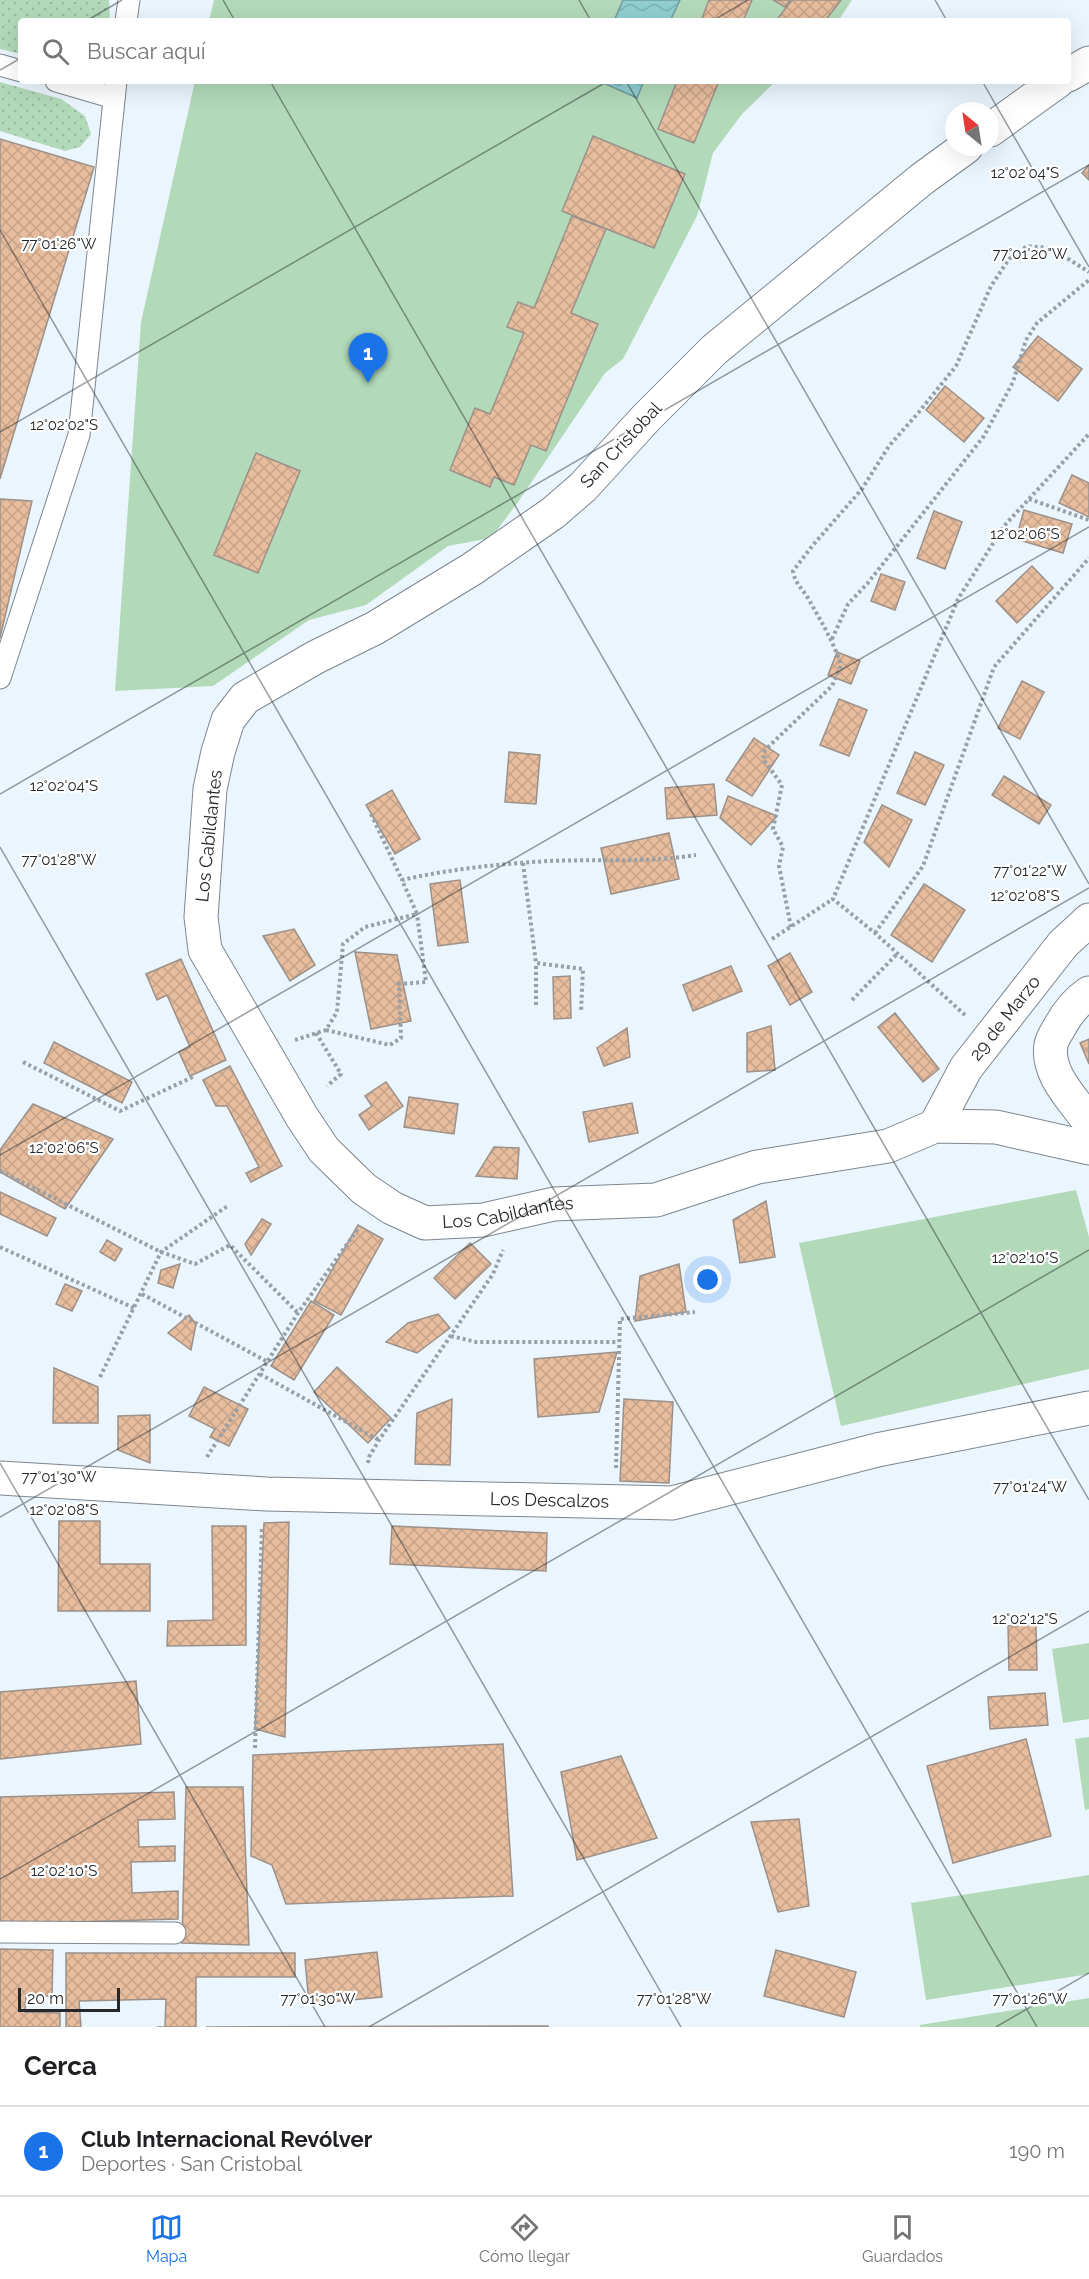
<!DOCTYPE html>
<html lang="es">
<meta charset="utf-8">
<style>
body{margin:0;font-family:Raleway,sans-serif;background:#f6f6f6;color:#202124}
.compass{position:absolute;left:945px;top:102px;width:54px;height:54px;border-radius:50%;background:#fff;box-shadow:0 6px 24px #0002;rotate:330deg}
.scale{position:absolute;left:18px;bottom:15px;width:102px;box-sizing:border-box;padding-left:6px;border:3px solid #24282b;border-top:0;font-size:16px;line-height:21px;white-space:nowrap;color:#24282b;-webkit-text-stroke:4px #fff;paint-order:stroke}
.you{position:absolute;left:708px;top:1280px;width:21px;height:21px;margin:-15px;border:4px solid #fff;border-radius:50%;background:#1a73e8;box-shadow:0 0 0 9px #1a73e833}
.badge{display:grid;place-items:center;width:39px;height:39px;border-radius:50%;background:#1a73e8;color:#fff;font-size:20px;font-weight:700}
.pin{position:absolute;translate:-50% -50px;filter:drop-shadow(0 2px 3px #0008)}
.pin::after{content:'';position:absolute;top:32px;width:21px;height:18px;background:inherit;clip-path:polygon(0 0,100% 0,50% 100%)}
.list{margin:0;padding:0;list-style:none}
h2{display:flex;justify-content:space-between;align-items:center;height:78px;margin:0;padding:0 24px;font-size:26px}
h2 small{font-size:20px;font-weight:400;color:#757577}
.list li{display:grid;grid-template-columns:39px 1fr auto;gap:18px;align-items:center;box-sizing:border-box;height:90px;padding:0 24px;border-top:2px solid #e0e0e0}
.list b{display:block;font-size:22px;white-space:nowrap}
.list p{margin:0;font-size:20px;white-space:nowrap;color:#757577}
.list em{font-size:20px;font-style:normal;color:#757577}
.icon{flex:none;width:33px;height:33px;fill:none;stroke:currentColor;stroke-width:2;stroke-linecap:round;stroke-linejoin:round}
.map{position:relative;flex:none;width:1089px;height:2027px;overflow:hidden}
.search{position:absolute;background:#fff;box-shadow:0 6px 24px #0002;left:18px;right:18px;top:18px;height:66px;display:flex;align-items:center;gap:15px;box-sizing:border-box;padding:0 21px;border-radius:6px;color:#757577;font-size:22px}
.sheet{height:168px;background:#fff}
nav{display:flex;justify-content:space-around;align-items:center;box-sizing:border-box;height:84px;border-top:2px solid #e0e0e0;background:#fff;font-size:16px;color:#757577}
nav a{display:grid;justify-items:center;gap:3px}
nav .on{color:#1a73e8}
.map>svg:first-child{display:block}
.grass{fill:url(#grass-dots)}
.pitch{fill:#b2dab9}
.water{fill:url(#water-waves);stroke:#709ca0;stroke-width:1.5}
.building{fill:url(#building-cross-hatch);stroke:#9c918a;stroke-width:1.5}
.lines{fill:none;stroke-linecap:round;stroke-linejoin:round}
.service-casing{stroke:#7d868f;stroke-width:23}
.minor-casing{stroke:#7d868f;stroke-width:35}
.path{stroke:#98a0a6;stroke-width:4;stroke-dasharray:3 3;stroke-linecap:butt}
.service{stroke:#fff;stroke-width:21}
.minor{stroke:#fff;stroke-width:33}
.ticks{fill:none;stroke:#24282b;stroke-width:1.5;stroke-opacity:0.45}
.labels{text-anchor:middle;stroke-width:4.5;stroke-linejoin:round;paint-order:stroke}
.street-label{font-size:18px;fill:#24282b;stroke:#fff}
.ticks-label{font-size:15px;text-anchor:middle;fill:#24282b;stroke:#fff;stroke-width:4.5;stroke-linejoin:round;paint-order:stroke}
</style>
<div class="map">
<svg width="1089" height="2027" viewBox="0 0 1089 2027">
<defs>
<pattern id="grass-dots" width="8" height="8" patternUnits="userSpaceOnUse" patternTransform="scale(1.5)"><rect width="8" height="8" fill="#b2dab9"/><path d="M2 2h.1M6 6h.1" fill="none" stroke="#99bb9f" stroke-width="1.8" stroke-linecap="round"/></pattern>
<pattern id="water-waves" width="16" height="10" patternUnits="userSpaceOnUse" patternTransform="scale(1.5)"><rect width="16" height="10" fill="#90ced2"/><path d="M0 5q4-4 8 0t8 0" fill="none" stroke="#7cb1b4"/></pattern>
<pattern id="building-cross-hatch" width="8" height="8" patternUnits="userSpaceOnUse" patternTransform="scale(1.5)"><rect width="8" height="8" fill="#e7bd9e"/><path d="M0 0l8 8M0 8l8-8" fill="none" stroke="#c6a288"/></pattern>
</defs>
<rect width="100%" height="100%" fill="#eaf5fe"/>
<!-- grass -->
<g class="grass">
<polygon points="0,0 109,0 110,21 21,21 21,54 0,49"/>
<polygon points="0,82 61,99 85,116 91,134 80,147 65,151 0,131"/>
</g>
<!-- pitch -->
<g class="pitch">
<polygon points="214,0 852,0 838,21 209,21"/>
<polygon points="195,81 776,81 742,114 713,153 697,216 623,359 605,373 518,502 491,538 448,546 366,605 309,620 213,686 115,691 141,322"/>
<polygon points="1076,1190 1089,1237 1089,1369 841,1426 799,1243"/>
<polygon points="1089,1643 1089,1719 1063,1723 1052,1649"/>
<polygon points="1089,1737 1089,1809 1085,1810 1075,1739"/>
<polygon points="1089,1875 1089,1974 926,2000 911,1903"/>
<polygon points="1089,1998 1089,2027 920,2027 920,2025"/>
</g>
<!-- water -->
<g class="water">
<polygon points="623,0 680,0 670,21 614,21"/>
<polygon points="599,81 644,81 637,98"/>
</g>
<!-- building -->
<g class="building">
<polygon points="709,0 752,0 743,21 701,21"/>
<polygon points="773,0 790,0 785,7"/>
<polygon points="792,0 841,0 825,21 776,21"/>
<polygon points="677,81 719,81 694,143 658,129"/>
<polygon points="593,136 685,174 654,248 562,211"/>
<polygon points="0,139 94,167 0,479"/>
<polygon points="1089,165 1089,180 1082,173"/>
<polygon points="572,216 606,229 571,313 598,324 546,451 531,445 514,485 494,477 490,487 450,470 475,408 490,414 524,333 507,327 518,302 534,308"/>
<polygon points="1038,336 1082,369 1058,401 1013,367"/>
<polygon points="945,386 984,418 964,442 926,410"/>
<polygon points="256,453 300,471 258,573 214,555"/>
<polygon points="1072,475 1089,483 1089,517 1059,503"/>
<polygon points="0,499 32,501 0,638"/>
<polygon points="1024,510 1072,524 1063,553 1016,539"/>
<polygon points="934,511 962,522 945,569 917,558"/>
<polygon points="1032,566 1053,588 1017,623 996,601"/>
<polygon points="881,574 905,582 895,610 871,601"/>
<polygon points="837,652 860,661 851,684 828,675"/>
<polygon points="1022,681 1044,692 1020,739 998,728"/>
<polygon points="839,699 867,710 849,756 820,745"/>
<polygon points="754,738 779,755 752,796 726,780"/>
<polygon points="509,752 540,755 536,804 505,802"/>
<polygon points="915,752 944,765 925,805 897,793"/>
<polygon points="1004,776 1051,805 1039,824 992,795"/>
<polygon points="714,784 717,815 667,819 665,788"/>
<polygon points="392,790 420,839 395,854 366,805"/>
<polygon points="728,796 777,816 751,845 720,818"/>
<polygon points="882,805 912,820 889,867 864,842"/>
<polygon points="669,833 679,879 611,894 601,848"/>
<polygon points="460,880 468,942 438,946 430,884"/>
<polygon points="924,884 965,910 932,962 891,935"/>
<polygon points="294,929 315,965 290,981 263,936"/>
<polygon points="355,952 397,955 411,1021 371,1029"/>
<polygon points="790,953 812,992 790,1005 768,966"/>
<polygon points="181,959 226,1060 190,1076 179,1052 190,1047 167,995 157,1000 146,974"/>
<polygon points="731,966 742,991 693,1011 683,985"/>
<polygon points="570,976 571,1018 554,1019 553,977"/>
<polygon points="895,1013 939,1069 923,1082 878,1027"/>
<polygon points="771,1026 775,1070 747,1072 747,1033"/>
<polygon points="627,1028 630,1057 604,1066 597,1048"/>
<polygon points="1089,1039 1089,1064 1080,1043"/>
<polygon points="54,1042 132,1082 122,1103 44,1063"/>
<polygon points="230,1066 282,1166 251,1182 246,1173 259,1167 227,1106 216,1106 203,1080"/>
<polygon points="386,1082 403,1106 369,1130 359,1115 372,1106 365,1096"/>
<polygon points="409,1097 458,1104 454,1134 404,1127"/>
<polygon points="632,1103 638,1133 589,1142 583,1112"/>
<polygon points="33,1104 113,1139 65,1209 0,1172 0,1150"/>
<polygon points="494,1147 519,1148 517,1179 476,1176"/>
<polygon points="0,1192 56,1218 47,1236 0,1214"/>
<polygon points="766,1201 775,1257 740,1263 733,1220"/>
<polygon points="262,1219 271,1224 251,1255 245,1244"/>
<polygon points="358,1225 383,1239 341,1315 314,1301"/>
<polygon points="107,1240 122,1249 115,1261 100,1252"/>
<polygon points="470,1243 491,1264 455,1299 434,1278"/>
<polygon points="180,1264 173,1288 158,1283 161,1270"/>
<polygon points="679,1264 686,1312 635,1321 640,1276"/>
<polygon points="65,1284 82,1291 72,1311 56,1304"/>
<polygon points="311,1301 334,1315 294,1380 271,1366"/>
<polygon points="438,1314 450,1328 417,1353 386,1342 408,1323"/>
<polygon points="189,1315 196,1324 191,1350 168,1333"/>
<polygon points="617,1352 599,1412 538,1417 534,1359"/>
<polygon points="337,1367 391,1418 368,1443 314,1392"/>
<polygon points="54,1368 98,1387 98,1423 53,1423"/>
<polygon points="204,1387 248,1409 229,1446 210,1437 215,1429 189,1416"/>
<polygon points="452,1399 450,1465 415,1464 417,1413"/>
<polygon points="624,1399 673,1402 669,1483 620,1481"/>
<polygon points="150,1415 150,1463 118,1450 118,1416"/>
<polygon points="59,1521 100,1521 100,1564 150,1564 150,1611 58,1611"/>
<polygon points="289,1522 285,1737 255,1729 264,1523"/>
<polygon points="212,1526 246,1526 246,1645 167,1646 168,1621 213,1620"/>
<polygon points="392,1526 547,1533 546,1571 390,1564"/>
<polygon points="1036,1625 1037,1670 1009,1670 1008,1626"/>
<polygon points="136,1681 141,1744 0,1759 0,1692"/>
<polygon points="1045,1693 1048,1725 990,1729 988,1697"/>
<polygon points="1026,1739 1051,1836 953,1863 927,1766"/>
<polygon points="503,1744 513,1896 286,1904 272,1865 251,1856 253,1755"/>
<polygon points="621,1756 657,1838 577,1860 561,1772"/>
<polygon points="186,1787 243,1787 249,1945 182,1943"/>
<polygon points="174,1792 175,1819 138,1820 139,1847 175,1846 175,1861 131,1862 132,1893 178,1891 178,1919 0,1924 0,1797"/>
<polygon points="799,1819 809,1906 778,1912 751,1822"/>
<polygon points="0,1949 53,1950 52,1996 26,1996 25,2012 60,2013 60,2027 0,2027"/>
<polygon points="776,1950 856,1972 844,2017 764,1996"/>
<polygon points="377,1952 382,1997 309,2004 305,1960"/>
<polygon points="66,1953 295,1953 295,1977 196,1977 196,2027 157,2027 165,2027 166,1999 79,2001 81,2027 66,2027"/>
<polygon points="548,2026 548,2027 206,2027"/>
</g>
<g class="lines">
<defs>
<g id="service">
<polyline points="126,21 129,0"/>
<polyline points="0,65 21,71"/>
<polyline points="56,81 114,98"/>
<polyline points="0,678 79,435 116,81"/>
<polyline points="0,1932 175,1933"/>
</g>
<g id="minor">
<polyline points="1068,75 1089,63"/>
<polyline points="990,130 1058,81"/>
<path id="s1" d="M 966,147 L 922,179 L 714,350 L 646,418 L 583,487 L 553,513 L 472,569 L 375,628 L 316,657 L 245,698 L 228,720 L 218,752 L 210,789 L 201,917 L 205,950 L 302,1117 L 324,1150 L 364,1189 L 392,1208 L 425,1223 L 483,1220 L 554,1204 L 656,1200 L 757,1167 L 888,1146 L 935,1126 L 996,1127 L 1089,1148"/>
<path d="M 1089,993 C 1077,1001 1066,1015 1059,1028 C 1056,1033 1052,1039 1051,1045 C 1046,1074 1074,1100 1089,1122"/>
<path id="s2" d="M 935,1126 L 966,1068 L 1063,944 L 1089,920"/>
<path id="s3" d="M 0,1478 L 266,1494 L 672,1503 L 877,1450 L 1089,1408"/>
</g>
</defs>
<!-- service casing -->
<use href="#service" class="service-casing"/>
<!-- minor casing -->
<use href="#minor" class="minor-casing"/>
<!-- path -->
<g class="path">
<polyline points="1029,499 1089,520"/>
<polyline points="832,639 848,604 867,584 984,436 1013,382 1026,340 1037,323 1089,280"/>
<polyline points="371,814 402,880"/>
<polyline points="523,863 536,963 583,969 581,1012"/>
<path d="M 791,927 L 779,866 L 783,847 L 773,829 L 782,785 L 763,759 L 765,750 L 832,686 L 841,665 C 833,641 821,621 809,600 C 803,589 795,584 793,571 L 813,545 L 862,489 L 889,446 L 919,412 L 956,366 L 991,286 L 1009,259 L 1027,246 L 1051,248 L 1089,272"/>
<polyline points="875,933 923,866 994,667 1089,558"/>
<polyline points="772,939 833,899"/>
<polyline points="852,1000 898,953"/>
<polyline points="536,1005 536,963"/>
<polyline points="965,1015 875,933 833,899 958,599 1004,526 1089,434"/>
<polyline points="326,1030 390,1045 401,1038 399,984 426,982 417,914"/>
<polyline points="316,1033 341,1074 327,1086"/>
<path d="M 295,1040 L 326,1030 L 337,1012 L 343,944 L 365,927 L 417,914 L 402,880 C 450,869 499,864 548,861 C 597,859 647,863 696,855"/>
<polyline points="23,1062 120,1111 195,1076"/>
<polyline points="0,1171 161,1252 195,1264 230,1245 298,1313"/>
<polyline points="0,1247 134,1308"/>
<polyline points="142,1294 268,1362"/>
<polyline points="451,1336 476,1342 618,1342"/>
<polyline points="260,1374 379,1440"/>
<polyline points="100,1377 161,1252 229,1205"/>
<polyline points="207,1457 298,1313 360,1226"/>
<polyline points="368,1463 369,1457 379,1440 493,1274 503,1250"/>
<polyline points="616,1468 620,1319 695,1312"/>
<polyline points="255,1748 262,1526"/>
</g>
<!-- service -->
<use href="#service" class="service"/>
<!-- minor -->
<use href="#minor" class="minor"/>
</g>
<!-- ticks -->
<path class="ticks" d="M 223,0 L 235,21M 579,0 L 591,21M 935,0 L 947,21M 86,21 L 122,0M 712,21 L 748,0M 0,70 L 21,58M 270,81 L 1089,1500M 626,81 L 1089,884M 982,81 L 1089,267M 0,230 L 1037,2027M 0,432 L 608,81M 0,794 L 1089,165M 0,847 L 681,2027M 0,1155 L 1089,527M 0,1463 L 325,2027M 0,1517 L 1089,888M 0,1879 L 1089,1250M 369,2027 L 1089,1611M 996,2027 L 1089,1973"/>
<g class="labels">
<!-- street labels -->
<g class="street-label">
<text transform="translate(621 445) rotate(-47)" y="6">San Cristobal</text>
<text transform="translate(209 836) rotate(-84)" y="6">Los Cabildantes</text>
<text dy="6" stroke="none"><textPath href="#s2" startOffset="129">29 de Marzo</textPath></text>
<text dy="6" stroke="none"><textPath href="#s1" startOffset="1616">Los Cabildantes</textPath></text>
<text dy="6" stroke="none"><textPath href="#s3" startOffset="550">Los Descalzos</textPath></text>
</g>
</g>
<g class="ticks-label">
<text x="1025" y="178">12°02'04"S</text>
<text x="59" y="249">77°01'26"W</text>
<text x="1030" y="259">77°01'20"W</text>
<text x="64" y="430">12°02'02"S</text>
<text x="1025" y="539">12°02'06"S</text>
<text x="64" y="791">12°02'04"S</text>
<text x="59" y="865">77°01'28"W</text>
<text x="1030" y="876">77°01'22"W</text>
<text x="1025" y="901">12°02'08"S</text>
<text x="64" y="1153">12°02'06"S</text>
<text x="1025" y="1263">12°02'10"S</text>
<text x="59" y="1482">77°01'30"W</text>
<text x="1030" y="1492">77°01'24"W</text>
<text x="64" y="1515">12°02'08"S</text>
<text x="1025" y="1624">12°02'12"S</text>
<text x="64" y="1876">12°02'10"S</text>
<text x="318" y="2004">77°01'30"W</text>
<text x="674" y="2004">77°01'28"W</text>
<text x="1030" y="2004">77°01'26"W</text>
</g>
</svg>
<svg class="compass" viewBox="-18 -18 36 36"><path d="M0-13l5 13h-10z" fill="#e53935"/><path d="M0 13l5-13h-10z" fill="#757577"/></svg>
<div class="scale">20 m</div>
<div class="you"></div>
<div class="pin badge" style="left:368px;top:383px">1</div>
<div class="search"><svg class="icon" aria-label="search" viewBox="0 0 24 24"><circle cx="10" cy="10" r="6"/><path d="M15 15l6 6"/></svg>Buscar aquí</div>
</div>
<section class="sheet">
<h2>Cerca<small></small></h2>
<ul class="list">
<li><span class="badge">1</span><div><b>Club Internacional Revólver</b><p>Deportes · San Cristobal</p></div><em>190 m</em></li>
</ul>
</section>
<nav>
<a class="on"><svg class="icon" aria-label="map" viewBox="0 0 24 24"><path d="M3 6l6-2 6 2 6-2v14l-6 2-6-2-6 2zM9 4v14M15 6v14"/></svg>Mapa</a>
<a><svg class="icon" aria-label="directions" viewBox="0 0 24 24"><path d="M12 3l9 9-9 9-9-9zM9 14v-3h6M13 9l2 2-2 2"/></svg>Cómo llegar</a>
<a><svg class="icon" aria-label="saved" viewBox="0 0 24 24"><path d="M7 4h10v16l-5-4-5 4z"/></svg>Guardados</a>
</nav>
